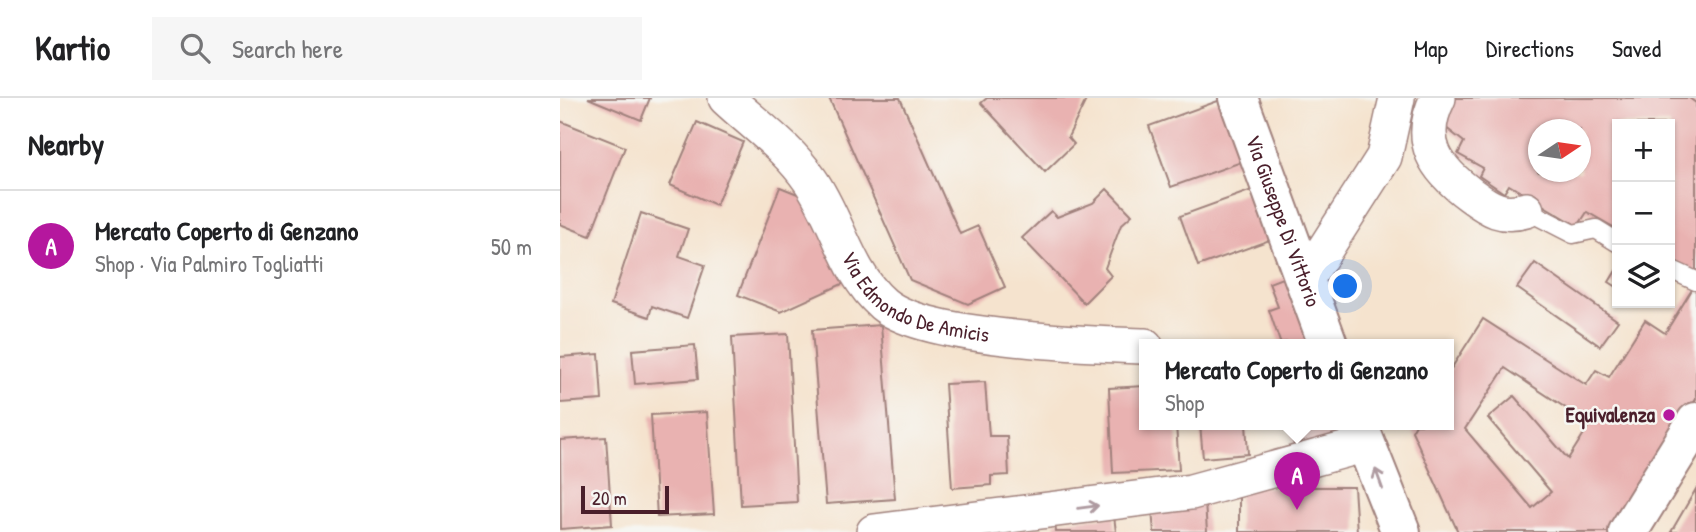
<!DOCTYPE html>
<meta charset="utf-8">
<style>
body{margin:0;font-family:"Patrick Hand",sans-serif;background:#f6f6f6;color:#202124}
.controls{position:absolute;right:21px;top:21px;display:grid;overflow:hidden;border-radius:0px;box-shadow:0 2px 5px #0004}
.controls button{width:63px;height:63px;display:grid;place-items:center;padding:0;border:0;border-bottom:2px solid #e0e0e0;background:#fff;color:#202124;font:35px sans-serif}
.compass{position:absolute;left:968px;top:21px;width:63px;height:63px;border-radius:50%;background:#fff;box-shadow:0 2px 5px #0004;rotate:77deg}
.scale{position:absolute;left:21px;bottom:18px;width:88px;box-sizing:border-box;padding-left:7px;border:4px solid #4a1f2b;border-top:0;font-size:19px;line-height:24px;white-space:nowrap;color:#4a1f2b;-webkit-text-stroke:5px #f6f6f2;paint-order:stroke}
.you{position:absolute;left:786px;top:189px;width:24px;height:24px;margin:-18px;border:5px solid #fff;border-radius:50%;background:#1a73e8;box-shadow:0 0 0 10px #1a73e833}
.badge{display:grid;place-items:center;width:46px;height:46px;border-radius:50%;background:#b5179e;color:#fff;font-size:23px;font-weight:700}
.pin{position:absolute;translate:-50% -58px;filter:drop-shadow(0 2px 4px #0008)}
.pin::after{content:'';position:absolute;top:37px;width:24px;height:21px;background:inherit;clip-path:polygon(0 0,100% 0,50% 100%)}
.popup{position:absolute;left:579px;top:241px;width:315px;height:91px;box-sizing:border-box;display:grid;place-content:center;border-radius:0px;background:#fff;filter:drop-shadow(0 2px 5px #0005);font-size:23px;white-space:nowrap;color:#757577}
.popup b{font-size:26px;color:#202124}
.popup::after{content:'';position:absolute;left:50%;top:100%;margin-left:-14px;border:14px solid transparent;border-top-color:#fff}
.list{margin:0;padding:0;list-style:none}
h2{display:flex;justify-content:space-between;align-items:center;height:91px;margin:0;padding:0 28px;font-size:30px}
h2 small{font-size:23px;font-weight:400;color:#757577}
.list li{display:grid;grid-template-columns:46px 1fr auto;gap:21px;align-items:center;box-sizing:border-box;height:112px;padding:0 28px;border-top:2px solid #e0e0e0}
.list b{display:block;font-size:26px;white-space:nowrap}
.list p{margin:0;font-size:23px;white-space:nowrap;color:#757577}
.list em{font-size:23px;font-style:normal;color:#757577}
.icon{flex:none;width:38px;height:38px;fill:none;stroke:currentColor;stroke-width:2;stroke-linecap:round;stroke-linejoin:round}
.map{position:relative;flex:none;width:1136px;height:434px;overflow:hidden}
header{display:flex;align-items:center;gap:42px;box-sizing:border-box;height:98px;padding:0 35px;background:#fff;border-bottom:2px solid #e0e0e0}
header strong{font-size:33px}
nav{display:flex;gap:38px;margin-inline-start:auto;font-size:24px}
.search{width:490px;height:63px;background:#f6f6f6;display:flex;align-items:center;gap:18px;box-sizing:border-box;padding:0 24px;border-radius:0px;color:#757577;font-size:26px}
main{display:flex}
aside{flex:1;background:#fff}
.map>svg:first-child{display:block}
.building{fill:#e9b2b1;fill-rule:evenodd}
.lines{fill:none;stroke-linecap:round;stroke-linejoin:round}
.lane-casing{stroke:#a0817c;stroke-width:21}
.street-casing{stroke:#a0817c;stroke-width:38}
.secondary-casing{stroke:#a0817c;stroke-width:42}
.primary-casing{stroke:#a0817c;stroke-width:42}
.lane{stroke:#fff;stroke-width:18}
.street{stroke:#fff;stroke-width:35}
.secondary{stroke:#fff;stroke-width:38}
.primary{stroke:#fff;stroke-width:38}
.oneway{stroke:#ae9aa0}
.poi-dot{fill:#b5179e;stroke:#f6f6f2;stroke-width:2.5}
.labels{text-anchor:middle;stroke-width:5;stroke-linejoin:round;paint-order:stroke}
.street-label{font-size:21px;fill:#4a1f2b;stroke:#f6f6f2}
.poi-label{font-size:21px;font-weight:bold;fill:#4a1f2b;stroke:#f6f6f2;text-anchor:end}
</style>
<header>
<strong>Kartio</strong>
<div class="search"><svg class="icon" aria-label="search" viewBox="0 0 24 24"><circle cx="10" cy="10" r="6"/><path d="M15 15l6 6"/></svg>Search here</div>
<nav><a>Map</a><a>Directions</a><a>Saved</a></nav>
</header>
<main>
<aside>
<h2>Nearby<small></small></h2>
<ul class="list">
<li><span class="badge">A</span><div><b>Mercato Coperto di Genzano</b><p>Shop · Via Palmiro Togliatti</p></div><em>50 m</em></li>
</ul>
</aside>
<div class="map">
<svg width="1136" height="434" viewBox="0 0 1136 434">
<rect width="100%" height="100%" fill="#f6f6f2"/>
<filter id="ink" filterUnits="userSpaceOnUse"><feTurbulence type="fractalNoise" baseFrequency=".0143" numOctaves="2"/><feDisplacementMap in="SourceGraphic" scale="14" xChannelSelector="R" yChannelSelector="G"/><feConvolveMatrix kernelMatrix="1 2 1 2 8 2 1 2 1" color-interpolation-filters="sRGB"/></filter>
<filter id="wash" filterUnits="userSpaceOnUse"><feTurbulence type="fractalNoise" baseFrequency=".00686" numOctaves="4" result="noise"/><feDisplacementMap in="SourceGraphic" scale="28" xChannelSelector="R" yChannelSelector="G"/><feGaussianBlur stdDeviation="1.57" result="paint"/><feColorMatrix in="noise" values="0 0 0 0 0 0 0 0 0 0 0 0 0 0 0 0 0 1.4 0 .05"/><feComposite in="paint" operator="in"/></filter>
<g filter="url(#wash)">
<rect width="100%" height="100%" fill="#f5e3ce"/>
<g id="blocks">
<!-- building -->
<g class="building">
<polygon points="28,0 90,0 81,22"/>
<polygon points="269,0 340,0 400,136 418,128 445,189 408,206 350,182"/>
<polygon points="427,0 527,0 508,39 514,46 485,74 421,5"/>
<polygon points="666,0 690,61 611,89 589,28"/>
<path d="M 895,0 L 1129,0 L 1136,5 L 1136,175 L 1110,160 L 1110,26 L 1057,26 L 1057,131 L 1027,114 L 1018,128 L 949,87 L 944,95 L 919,78 L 923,70 L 898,56 L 904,44 L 880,25 ZM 978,32 L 1020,32 L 1020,74 L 978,74 Z"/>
<polygon points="0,23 65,49 30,138 0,126"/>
<polygon points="137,24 183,44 156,107 110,87"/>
<polygon points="220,89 255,103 291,182 221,214 178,197"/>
<polygon points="547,91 572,117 561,127 545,170 551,178 524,205 462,140 491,113 497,119 533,105"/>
<polygon points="692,92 710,142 638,168 620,118"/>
<polygon points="81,115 128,131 119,158 145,167 127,220 92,208 89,219 51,206"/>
<polygon points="975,165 1058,223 1040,248 957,190"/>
<polygon points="1057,171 1057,189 1049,184"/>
<polygon points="735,175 763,246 720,244 709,212 718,209 709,185"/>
<path d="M 1133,190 L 1136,192 L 1136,301 L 1052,434 L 898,434 L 852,333 L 856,326 L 889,326 L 889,274 L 923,221 L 1026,287 L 1036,272 L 1049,279 L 1085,222 L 1105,235 ZM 945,270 L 1030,326 L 1008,361 L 954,298 L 928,320 L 991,394 L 972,410 L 905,331 Z"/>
<polygon points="321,227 335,401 266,406 252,232"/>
<polygon points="228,236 237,404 181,407 172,239"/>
<polygon points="135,247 138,281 75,286 72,252"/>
<polygon points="39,256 42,302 0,305 0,259"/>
<polygon points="425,284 429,338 447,338 449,377 431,378 431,387 392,390 385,286"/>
<polygon points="585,288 585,326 616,326 619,372 553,375 549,290"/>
<polygon points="147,314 154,416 97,419 91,317"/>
<polygon points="640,326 686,326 688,356 643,360"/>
<polygon points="728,326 788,326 791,336 736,353"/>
<polygon points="46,339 52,427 1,431 0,342"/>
<polygon points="679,389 794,389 797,434 679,434"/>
<polygon points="1136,391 1136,434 1111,434"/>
<polygon points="645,404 647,434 594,434 592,412"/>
<polygon points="554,418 556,434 496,434 495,424"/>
</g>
</g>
</g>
<g filter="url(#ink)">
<use href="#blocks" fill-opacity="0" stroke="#a0817c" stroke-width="2"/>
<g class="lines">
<defs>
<g id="lane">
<polyline points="966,112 1013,136 1036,131 1057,144"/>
<polyline points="1110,171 1136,183"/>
</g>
<g id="street">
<path id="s1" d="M 166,0 C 195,27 228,50 250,82 C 277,120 287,175 323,206 C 365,241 527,246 585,248"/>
<path d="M 878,0 C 856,44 876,71 911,97 C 930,111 942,119 966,112"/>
<polyline points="744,184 824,59 837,0"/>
<polyline points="314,434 631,394 806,346"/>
</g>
<g id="secondary">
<path id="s2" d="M 678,0 L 768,246"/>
<polyline points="798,326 841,434"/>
</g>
<polyline id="primary" points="1068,434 1136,324"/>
</defs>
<!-- lane casing -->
<use href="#lane" class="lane-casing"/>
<!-- street casing -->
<use href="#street" class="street-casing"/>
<!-- secondary casing -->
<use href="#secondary" class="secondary-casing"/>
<!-- primary casing -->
<use href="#primary" class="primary-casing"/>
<!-- lane -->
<use href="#lane" class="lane"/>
<!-- street -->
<use href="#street" class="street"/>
<!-- secondary -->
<use href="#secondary" class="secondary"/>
<!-- primary -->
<use href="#primary" class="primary"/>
</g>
<!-- one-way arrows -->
<defs><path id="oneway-shaft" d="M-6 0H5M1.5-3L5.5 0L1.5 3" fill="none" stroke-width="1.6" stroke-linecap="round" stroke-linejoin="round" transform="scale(1.75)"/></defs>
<g class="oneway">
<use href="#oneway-shaft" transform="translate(819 381) rotate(-110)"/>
<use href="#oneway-shaft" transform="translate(528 409) rotate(-7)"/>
</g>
</g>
<!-- markers -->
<circle class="poi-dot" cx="1109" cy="317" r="7"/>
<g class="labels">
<!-- street labels -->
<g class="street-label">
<text dy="7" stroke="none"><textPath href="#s2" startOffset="131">Via Giuseppe Di Vittorio</textPath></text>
<text dy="7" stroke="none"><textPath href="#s1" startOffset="287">Via Edmondo De Amicis</textPath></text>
</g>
<!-- poi labels -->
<g class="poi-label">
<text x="1095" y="324">Equivalenza</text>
</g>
</g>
</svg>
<div class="controls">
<button>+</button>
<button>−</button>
<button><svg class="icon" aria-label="layers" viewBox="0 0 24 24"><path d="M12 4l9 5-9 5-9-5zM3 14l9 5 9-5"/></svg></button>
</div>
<svg class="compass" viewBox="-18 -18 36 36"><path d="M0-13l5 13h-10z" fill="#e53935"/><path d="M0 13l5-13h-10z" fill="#757577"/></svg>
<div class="scale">20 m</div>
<div class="you"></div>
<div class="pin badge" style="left:737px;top:412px">A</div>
<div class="popup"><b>Mercato Coperto di Genzano</b>Shop</div>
</div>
</main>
